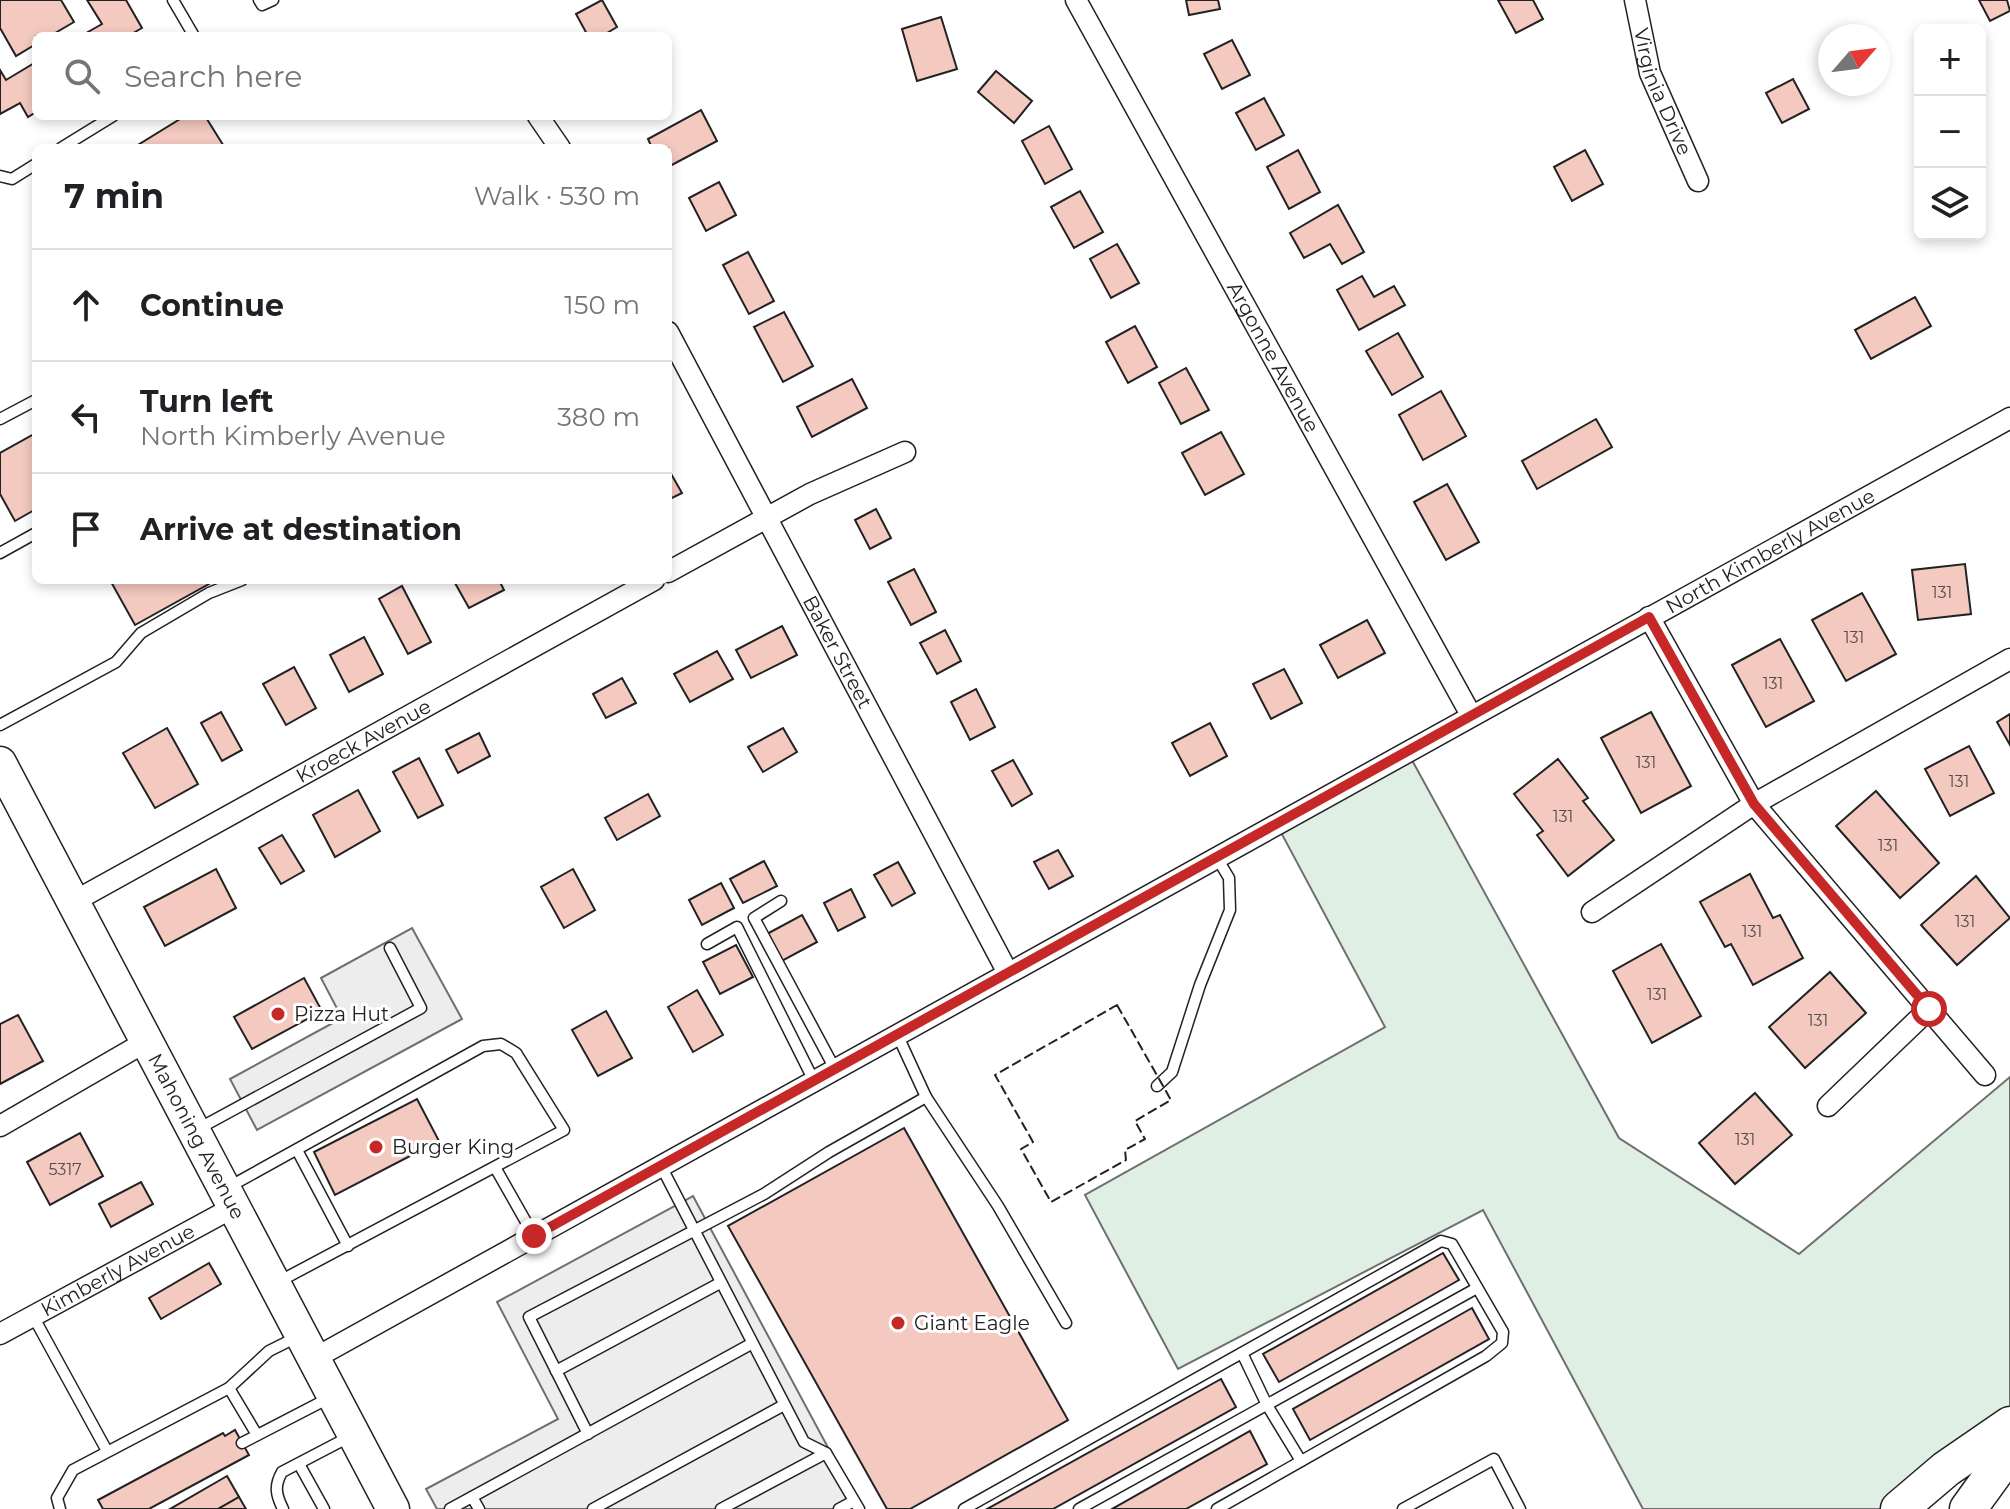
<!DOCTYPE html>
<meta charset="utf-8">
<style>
body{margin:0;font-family:Montserrat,sans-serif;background:#f2f2f2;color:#202124}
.controls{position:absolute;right:24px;top:24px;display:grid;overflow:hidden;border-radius:12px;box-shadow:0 4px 12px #0003}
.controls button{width:72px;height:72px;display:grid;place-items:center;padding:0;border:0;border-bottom:2px solid #e0e0e0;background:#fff;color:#202124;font:40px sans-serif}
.compass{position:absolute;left:1818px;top:24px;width:72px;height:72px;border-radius:50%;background:#fff;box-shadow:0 4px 12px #0003;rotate:62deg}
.stop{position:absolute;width:24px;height:24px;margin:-18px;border:6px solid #c62828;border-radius:50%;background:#fff}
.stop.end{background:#c62828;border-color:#fff;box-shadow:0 2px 8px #0008}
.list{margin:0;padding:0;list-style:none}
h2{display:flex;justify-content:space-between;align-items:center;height:104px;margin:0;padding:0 32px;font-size:34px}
h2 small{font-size:26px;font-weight:400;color:#757577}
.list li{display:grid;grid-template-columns:52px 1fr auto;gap:24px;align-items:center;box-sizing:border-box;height:112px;padding:0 32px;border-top:2px solid #e0e0e0}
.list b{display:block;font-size:30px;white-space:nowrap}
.list p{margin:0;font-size:26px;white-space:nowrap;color:#757577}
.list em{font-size:26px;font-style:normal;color:#757577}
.icon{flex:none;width:44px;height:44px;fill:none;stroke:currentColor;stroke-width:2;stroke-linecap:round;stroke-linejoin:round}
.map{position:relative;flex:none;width:2010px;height:1509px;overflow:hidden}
.search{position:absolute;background:#fff;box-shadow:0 4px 12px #0003;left:32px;top:32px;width:640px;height:88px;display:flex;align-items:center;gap:20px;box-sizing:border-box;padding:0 28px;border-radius:12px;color:#757577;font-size:30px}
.panel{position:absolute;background:#fff;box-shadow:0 4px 12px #0003;left:32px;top:144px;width:640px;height:440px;border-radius:12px}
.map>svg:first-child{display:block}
.green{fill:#e0efe3;stroke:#6f6f6f;stroke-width:2}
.parking{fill:#ededed;stroke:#6f6f6f;stroke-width:2}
.building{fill:#f3c9c0;stroke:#222;stroke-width:2}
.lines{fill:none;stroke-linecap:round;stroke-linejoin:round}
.lane-casing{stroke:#222;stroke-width:13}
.street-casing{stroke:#222;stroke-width:23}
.primary-casing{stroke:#222;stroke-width:35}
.highway-casing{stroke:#222;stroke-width:39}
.lane{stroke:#fff;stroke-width:10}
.street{stroke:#fff;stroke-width:20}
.primary{stroke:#fff;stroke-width:32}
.highway{stroke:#fff;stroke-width:36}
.fence{stroke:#222;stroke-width:2;stroke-dasharray:10 4;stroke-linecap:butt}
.route{stroke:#c62828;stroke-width:10}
.poi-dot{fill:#c62828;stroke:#fff;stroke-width:3}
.labels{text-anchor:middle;stroke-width:6;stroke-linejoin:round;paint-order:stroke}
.number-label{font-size:16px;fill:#564c4a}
.street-label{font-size:20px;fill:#222;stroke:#fff}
.poi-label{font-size:20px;fill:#222;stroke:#fff;text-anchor:start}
</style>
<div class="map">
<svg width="2010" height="1509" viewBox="0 0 2010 1509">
<rect width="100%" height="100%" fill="#fff"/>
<!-- green -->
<polygon class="green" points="1407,751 1619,1138 1799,1254 2010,1077 2010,1425 1899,1509 1643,1509 1483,1210 1178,1369 1085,1195 1385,1027 1277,825"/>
<!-- parking -->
<g class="parking">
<polygon points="412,928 462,1019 257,1130 230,1079 342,1018 321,978"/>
<polygon points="693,1196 861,1509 437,1509 426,1489 558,1419 497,1302"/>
</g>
<!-- building -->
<g class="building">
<polygon points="0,0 61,0 74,22 50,36 36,36 36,44 16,56 0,28"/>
<polygon points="87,0 126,0 142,28 128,36 81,36 102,24"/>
<polygon points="602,0 617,27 602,36 588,36 576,14"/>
<polygon points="1186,0 1218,0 1220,9 1189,15"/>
<polygon points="1498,0 1533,0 1543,19 1516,33"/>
<polygon points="1979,0 2007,0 2010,11 1990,21"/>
<polygon points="941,17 957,69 917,81 902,29"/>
<polygon points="1232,40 1250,75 1222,89 1204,54"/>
<polygon points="36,62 36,112 28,117 20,103 0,114 0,70 6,80"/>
<polygon points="996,71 1032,101 1014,123 978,92"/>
<polygon points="1793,79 1809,109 1782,123 1766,93"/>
<polygon points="1264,98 1284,135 1256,150 1236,113"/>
<polygon points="701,110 717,141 668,167 668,148 652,148 648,139"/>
<polygon points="185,116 205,116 225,148 133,148"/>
<polygon points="1049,126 1072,169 1045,184 1022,141"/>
<polygon points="1298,150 1320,192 1289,209 1267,167"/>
<polygon points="1585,150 1603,184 1572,201 1554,167"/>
<polygon points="719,182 736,215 706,231 689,198"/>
<polygon points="1080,191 1103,232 1074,248 1051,207"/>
<polygon points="1338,205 1364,252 1342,264 1330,244 1304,258 1290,233"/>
<polygon points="1117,244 1139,283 1111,298 1090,259"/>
<polygon points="748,252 774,301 749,314 723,265"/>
<polygon points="1362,276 1374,297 1394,286 1405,305 1359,330 1337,290"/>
<polygon points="1915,297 1931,326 1871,359 1855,330"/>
<polygon points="784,312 813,366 783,382 754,327"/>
<polygon points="1135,326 1157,367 1128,383 1106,342"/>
<polygon points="1398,333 1423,377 1392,395 1366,351"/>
<polygon points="1186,368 1209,410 1181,424 1159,383"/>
<polygon points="852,379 867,408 812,437 797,407"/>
<polygon points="1441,391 1466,436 1423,460 1399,415"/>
<polygon points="1596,419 1612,447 1537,489 1522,461"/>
<polygon points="1221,432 1244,474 1205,495 1182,453"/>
<polygon points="36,433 36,509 15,521 0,494 0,453"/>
<polygon points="670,472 682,493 668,500 668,473"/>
<polygon points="1447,484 1479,542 1446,560 1414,502"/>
<polygon points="876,509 891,538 870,549 855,520"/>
<polygon points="1965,564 1971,614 1918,620 1912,570"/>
<polygon points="914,569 936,612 911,625 888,582"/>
<polygon points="110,580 216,580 135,625"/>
<polygon points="460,580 499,580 504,590 469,608 455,583"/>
<polygon points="402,586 431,642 408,654 379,599"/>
<polygon points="1862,593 1896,654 1846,681 1812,620"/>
<polygon points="1367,620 1385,653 1338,678 1320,645"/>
<polygon points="782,626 797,655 751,678 736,650"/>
<polygon points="945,630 961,661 937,674 920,643"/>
<polygon points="364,637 383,674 349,692 330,655"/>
<polygon points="1780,639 1814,701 1766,727 1732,665"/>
<polygon points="717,651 733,679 690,702 674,674"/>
<polygon points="294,667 316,708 286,725 263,684"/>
<polygon points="1284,669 1302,703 1271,719 1253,684"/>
<polygon points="622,678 636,703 606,718 593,694"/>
<polygon points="976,689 995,727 970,740 951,702"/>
<polygon points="221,712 242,750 222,761 201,723"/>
<polygon points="1651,712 1691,786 1641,813 1601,738"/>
<polygon points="2010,714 2010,745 1997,722"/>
<polygon points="1210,723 1227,756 1190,776 1172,743"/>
<polygon points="167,728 198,784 155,808 123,753"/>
<polygon points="783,728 797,752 763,772 748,747"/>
<polygon points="479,733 490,756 458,773 446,750"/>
<polygon points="1969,746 1994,793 1950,816 1925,769"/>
<polygon points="419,758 443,805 418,818 393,772"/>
<polygon points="1558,759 1588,798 1583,801 1614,840 1568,876 1537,835 1543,831 1514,794"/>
<polygon points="1013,760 1032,794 1012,806 992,771"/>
<polygon points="358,790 380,831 335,857 313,815"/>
<polygon points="1876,791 1939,863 1900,898 1836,826"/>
<polygon points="648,794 660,816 617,840 605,818"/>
<polygon points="282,835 304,871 281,884 259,848"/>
<polygon points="1058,850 1073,876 1049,889 1034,862"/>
<polygon points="764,861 777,886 743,903 730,879"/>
<polygon points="898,862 915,893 892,906 874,875"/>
<polygon points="216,869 236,908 165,946 144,907"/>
<polygon points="573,869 595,910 564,928 541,887"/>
<polygon points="1750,874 1773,918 1780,915 1803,958 1753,985 1731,944 1725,947 1700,902"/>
<polygon points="1976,876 2010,918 1957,965 1921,925"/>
<polygon points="721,883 734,908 702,925 689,900"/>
<polygon points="851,889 865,917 838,931 824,903"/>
<polygon points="802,915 817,942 780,962 765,935"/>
<polygon points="1661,944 1701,1016 1652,1043 1613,971"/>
<polygon points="736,945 753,977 720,994 703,962"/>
<polygon points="1830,972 1866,1013 1805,1068 1769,1027"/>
<polygon points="304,978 322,1011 252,1049 234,1017"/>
<polygon points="697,990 723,1035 693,1052 668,1007"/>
<polygon points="606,1011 632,1058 598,1076 572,1030"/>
<polygon points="18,1015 43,1061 0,1084 0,1024"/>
<polygon points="1755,1093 1792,1135 1735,1184 1699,1143"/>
<polygon points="417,1099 439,1141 335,1195 314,1152"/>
<polygon points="904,1128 1068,1420 910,1509 887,1509 728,1226"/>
<polygon points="80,1133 103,1176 50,1205 27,1162"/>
<polygon points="141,1182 153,1204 111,1227 99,1204"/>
<polygon points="1443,1253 1459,1280 1279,1382 1263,1354"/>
<polygon points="209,1263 221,1284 161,1319 149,1298"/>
<polygon points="1472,1308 1489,1339 1310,1440 1293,1409"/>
<polygon points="1221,1379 1236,1407 1053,1509 987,1509"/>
<polygon points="235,1430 249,1455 149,1509 103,1509 98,1500 223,1433 225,1436"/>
<polygon points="1250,1431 1267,1464 1186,1509 1112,1509"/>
<polygon points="227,1476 239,1497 218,1509 170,1509"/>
<polygon points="239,1497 246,1509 218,1509"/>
</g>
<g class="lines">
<defs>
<g id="lane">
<polyline points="173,0 194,36"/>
<polyline points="259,0 262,5 273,0"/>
<polyline points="61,148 113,116"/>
<polyline points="0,176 12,179 36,164"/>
<polyline points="0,419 36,400"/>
<polyline points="0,553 36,533"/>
<polyline points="0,725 116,662 141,633 209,593 242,580"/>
<polyline points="781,901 754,918 835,1069"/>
<polyline points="707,944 737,927 814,1081"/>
<polyline points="897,1034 926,1097 998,1206 1066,1323"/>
<polyline points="1157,1086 1172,1072 1200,985 1230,910 1229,878 1217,858"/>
<polyline points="196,1130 421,1008 390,948"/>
<polyline points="297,1150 348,1246"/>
<polyline points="661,1166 804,1442 826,1453 859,1509"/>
<polyline points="496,1169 534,1236"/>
<polyline points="227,1188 483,1046 501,1044 516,1053 564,1130 278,1282"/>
<polyline points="33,1316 107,1451"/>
<polyline points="1242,1353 1267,1405 1301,1461"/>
<polyline points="556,1371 720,1283"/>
<polyline points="229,1388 257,1435"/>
<polyline points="588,1434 529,1317 764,1194 829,1152 926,1097"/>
<polyline points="242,1443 329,1398"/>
<polyline points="299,1464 324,1509"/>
<polyline points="472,1497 479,1509"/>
<polyline points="60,1509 57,1498 73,1470 229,1388 269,1351 297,1337"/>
<path d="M 283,1509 C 276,1495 274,1486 282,1472 L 349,1437"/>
<polyline points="450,1509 751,1344"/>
<polyline points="593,1509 784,1405"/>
<polyline points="721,1509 826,1453"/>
<polyline points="839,1509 854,1501"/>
<polyline points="964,1509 1441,1241 1452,1244 1503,1332 1502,1343 1486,1356 1217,1509"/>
<polyline points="1079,1509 1477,1288"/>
<polyline points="1403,1509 1494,1459 1520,1509"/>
</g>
<g id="street">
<path id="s1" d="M 1076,0 L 1471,715"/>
<path id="s2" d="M 1635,0 L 1650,73 L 1698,181"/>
<polyline points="538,116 560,148"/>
<path id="s3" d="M 668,332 L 1008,973"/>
<polyline points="668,572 810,494 905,452"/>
<polyline points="1649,617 1754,804 1985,1075"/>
<path id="s4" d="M 73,902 L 654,580"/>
<polyline points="1592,912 1754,804 2010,659"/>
<polyline points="1828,1106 1929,1009"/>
<polyline points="0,1126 147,1041"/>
<path id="s5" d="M 0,1334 L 234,1207"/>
<path id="s6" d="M 315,1358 L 2010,418"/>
</g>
<g id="primary">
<path id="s7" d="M 0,763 L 393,1509"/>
</g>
<g id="highway">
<polyline points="1899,1509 1946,1469 2010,1425"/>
<polyline points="1968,1509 2010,1451"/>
</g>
</defs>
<!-- lane casing -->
<use href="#lane" class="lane-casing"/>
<!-- street casing -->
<use href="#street" class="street-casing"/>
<!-- primary casing -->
<use href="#primary" class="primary-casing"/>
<!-- highway casing -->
<use href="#highway" class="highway-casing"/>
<!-- lane -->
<use href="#lane" class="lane"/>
<!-- street -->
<use href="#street" class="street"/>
<!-- primary -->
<use href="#primary" class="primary"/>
<!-- highway -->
<use href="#highway" class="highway"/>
<!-- fence -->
<polygon class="fence" points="1117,1005 1171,1100 1135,1121 1145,1139 1125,1150 1126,1160 1051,1202 1021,1149 1033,1142 995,1075"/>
</g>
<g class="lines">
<!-- route -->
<polyline class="route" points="534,1236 1649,617 1754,804 1929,1009"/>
</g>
<!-- markers -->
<g class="poi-dot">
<circle cx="278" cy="1014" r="8"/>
<circle cx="376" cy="1147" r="8"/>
<circle cx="898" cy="1323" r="8"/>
</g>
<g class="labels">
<!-- number labels -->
<g class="number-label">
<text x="1942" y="598">131</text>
<text x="1854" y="643">131</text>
<text x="1773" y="689">131</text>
<text x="1646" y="768">131</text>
<text x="1959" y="787">131</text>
<text x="1563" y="822">131</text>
<text x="1888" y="851">131</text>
<text x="1965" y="927">131</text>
<text x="1752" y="937">131</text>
<text x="1657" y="1000">131</text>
<text x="1818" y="1026">131</text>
<text x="1745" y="1145">131</text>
<text x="65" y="1175">5317</text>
</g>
<!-- street labels -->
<g class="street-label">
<text dy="7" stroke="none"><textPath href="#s2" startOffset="96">Virginia Drive</textPath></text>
<text dy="7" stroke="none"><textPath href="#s1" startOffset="408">Argonne Avenue</textPath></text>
<text dy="7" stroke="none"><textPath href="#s6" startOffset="1664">North Kimberly Avenue</textPath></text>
<text dy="7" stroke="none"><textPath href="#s3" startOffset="362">Baker Street</textPath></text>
<text dy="7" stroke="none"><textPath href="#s4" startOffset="332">Kroeck Avenue</textPath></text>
<text dy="7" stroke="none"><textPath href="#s7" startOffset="422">Mahoning Avenue</textPath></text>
<text dy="7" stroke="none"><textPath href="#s5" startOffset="134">Kimberly Avenue</textPath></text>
</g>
<!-- poi labels -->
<g class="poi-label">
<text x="294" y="1021">Pizza Hut</text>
<text x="392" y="1154">Burger King</text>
<text x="914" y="1330">Giant Eagle</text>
</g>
</g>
</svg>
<div class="controls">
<button>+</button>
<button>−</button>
<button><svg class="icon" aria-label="layers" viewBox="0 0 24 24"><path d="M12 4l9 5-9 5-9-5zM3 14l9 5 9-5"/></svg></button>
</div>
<svg class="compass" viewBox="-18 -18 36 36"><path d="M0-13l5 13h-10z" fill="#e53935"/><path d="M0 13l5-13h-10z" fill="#757577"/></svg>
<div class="stop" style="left:1929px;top:1009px"></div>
<div class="stop end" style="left:534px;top:1236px"></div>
<div class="search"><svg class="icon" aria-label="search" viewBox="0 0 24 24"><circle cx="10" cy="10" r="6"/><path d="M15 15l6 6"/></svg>Search here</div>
<section class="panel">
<h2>7 min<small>Walk · 530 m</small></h2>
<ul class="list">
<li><svg class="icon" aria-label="ahead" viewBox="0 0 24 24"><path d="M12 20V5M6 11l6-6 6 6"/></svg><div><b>Continue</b></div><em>150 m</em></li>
<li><svg class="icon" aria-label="left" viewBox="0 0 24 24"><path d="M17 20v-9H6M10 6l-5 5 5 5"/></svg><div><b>Turn left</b><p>North Kimberly Avenue</p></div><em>380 m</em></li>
<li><svg class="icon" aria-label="arrive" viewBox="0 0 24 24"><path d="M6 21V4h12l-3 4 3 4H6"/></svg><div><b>Arrive at destination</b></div></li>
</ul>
</section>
</div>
